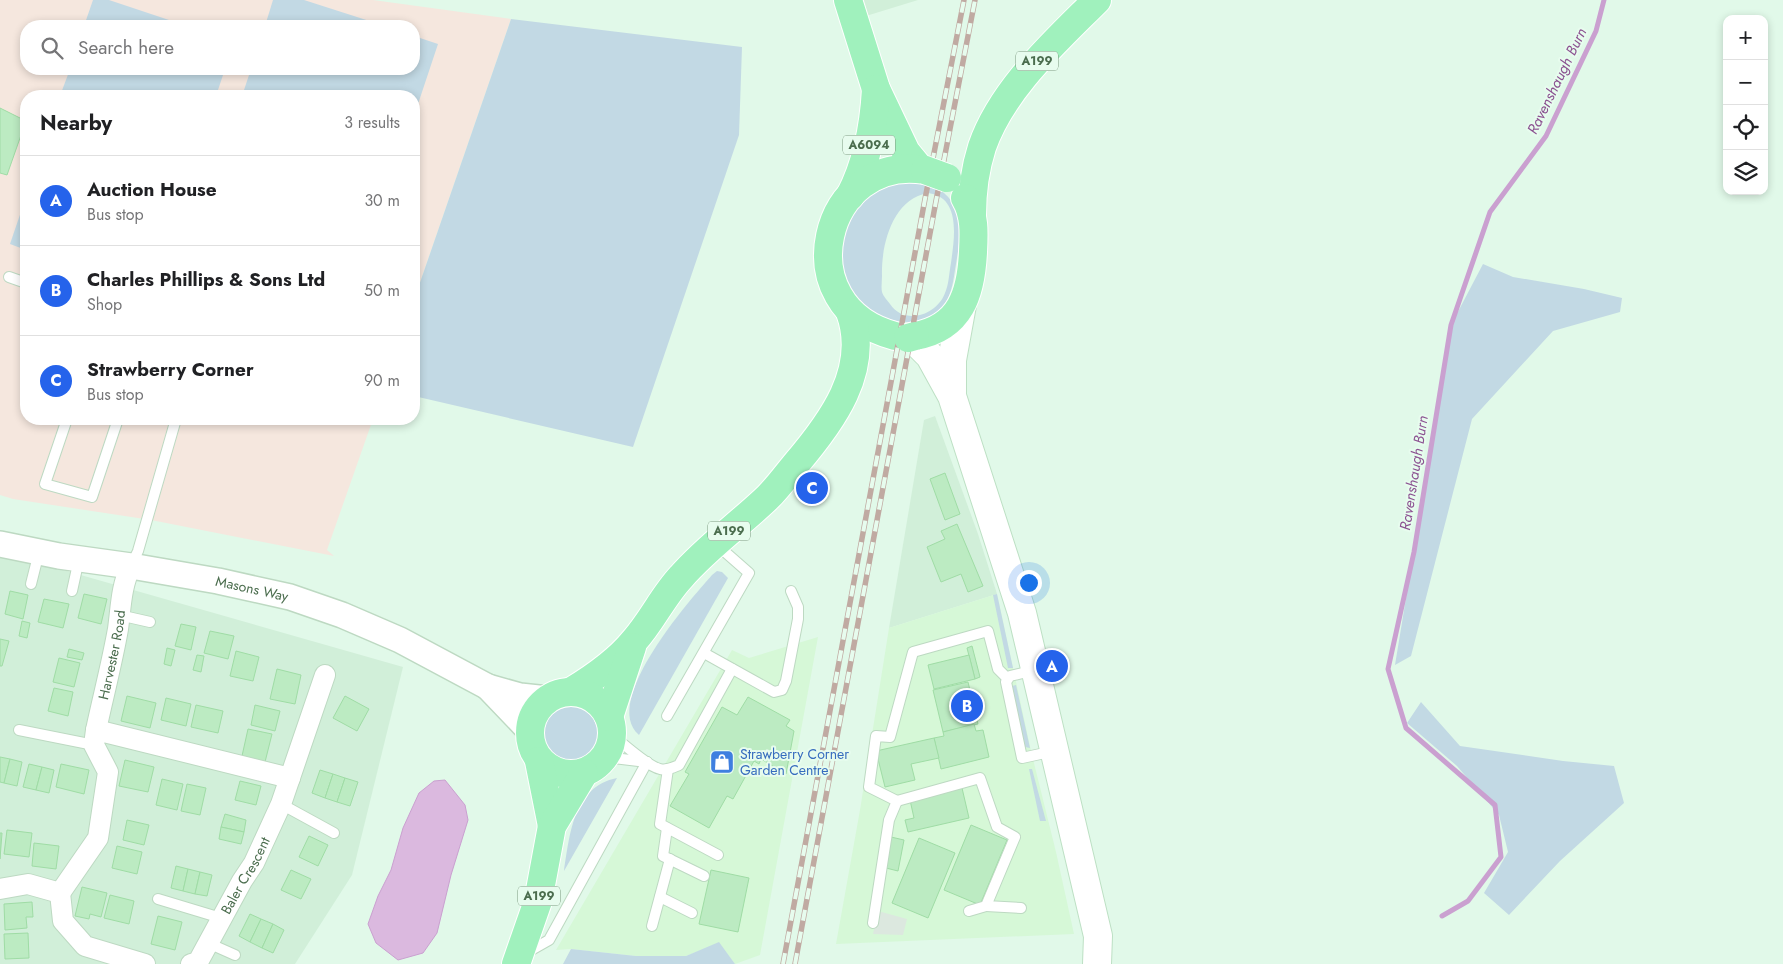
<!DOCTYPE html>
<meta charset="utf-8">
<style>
body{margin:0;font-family:Jost,sans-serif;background:#f6f6f6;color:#202124}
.controls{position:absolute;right:15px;top:15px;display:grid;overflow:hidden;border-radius:10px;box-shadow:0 2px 8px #0003}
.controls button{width:45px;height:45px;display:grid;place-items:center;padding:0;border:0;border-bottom:1px solid #e0e0e0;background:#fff;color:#202124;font:25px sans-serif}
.you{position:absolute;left:1028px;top:582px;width:18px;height:18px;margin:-12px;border:4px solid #fff;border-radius:50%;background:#1a73e8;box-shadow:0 0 0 8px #1a73e833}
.badge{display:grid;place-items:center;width:32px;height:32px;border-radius:50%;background:#2563eb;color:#fff;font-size:16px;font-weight:700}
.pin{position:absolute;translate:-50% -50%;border:2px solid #fff;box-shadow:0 1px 5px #0006}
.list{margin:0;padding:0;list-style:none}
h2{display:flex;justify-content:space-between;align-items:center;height:65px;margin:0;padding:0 20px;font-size:21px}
h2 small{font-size:16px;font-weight:400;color:#757577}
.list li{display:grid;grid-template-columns:32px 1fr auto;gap:15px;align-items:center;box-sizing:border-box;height:90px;padding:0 20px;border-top:1px solid #e0e0e0}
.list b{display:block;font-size:19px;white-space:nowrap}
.list p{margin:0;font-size:16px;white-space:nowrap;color:#757577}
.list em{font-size:16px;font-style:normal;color:#757577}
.icon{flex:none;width:28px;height:28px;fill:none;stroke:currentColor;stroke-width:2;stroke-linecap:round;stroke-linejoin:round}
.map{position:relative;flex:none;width:1783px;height:964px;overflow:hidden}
.search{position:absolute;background:#fff;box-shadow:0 2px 8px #0003;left:20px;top:20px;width:400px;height:55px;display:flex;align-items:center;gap:12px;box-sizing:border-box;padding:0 18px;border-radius:20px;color:#757577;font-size:19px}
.panel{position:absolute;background:#fff;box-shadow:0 2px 8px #0003;left:20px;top:90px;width:400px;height:335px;border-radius:20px}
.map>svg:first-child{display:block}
.residential{fill:#d1efd9}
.commercial{fill:#d6f8d7}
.industrial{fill:#dce8df}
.education{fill:#f5e7de;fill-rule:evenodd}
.green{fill:#c2d9e4;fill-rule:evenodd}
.water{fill:#dbb9df;stroke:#caa0d0}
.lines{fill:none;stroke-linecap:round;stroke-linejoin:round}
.stream{stroke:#caa0d0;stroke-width:5}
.building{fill:#bcebc2;stroke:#9fdca5}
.service-casing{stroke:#bdd9c2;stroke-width:12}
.minor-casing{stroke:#bdd9c2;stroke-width:22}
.tertiary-casing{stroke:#bdd9c2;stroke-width:28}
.secondary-casing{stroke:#bde0c4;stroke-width:30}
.primary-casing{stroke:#fff;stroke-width:30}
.service{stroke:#fff;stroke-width:10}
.minor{stroke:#fff;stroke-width:20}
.tertiary{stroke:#fff;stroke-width:25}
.secondary{stroke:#fff;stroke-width:28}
.primary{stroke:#a0f1bd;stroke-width:28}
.rail-casing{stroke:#c0aaa2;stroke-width:5.5}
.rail{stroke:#e7fcee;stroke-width:4;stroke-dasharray:11;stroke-linecap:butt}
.primary-bridge-casing{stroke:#fff;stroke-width:30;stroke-linecap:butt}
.primary-bridge{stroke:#a0f1bd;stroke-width:28}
.labels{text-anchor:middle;stroke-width:4;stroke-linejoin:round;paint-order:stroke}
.shield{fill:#e7fcee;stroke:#7a987e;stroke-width:1}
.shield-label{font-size:12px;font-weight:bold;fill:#4b6d4e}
.street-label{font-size:14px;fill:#4b6d4e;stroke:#e7fcee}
.shop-label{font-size:14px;fill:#366cbe;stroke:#e7fcee;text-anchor:start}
.water-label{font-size:15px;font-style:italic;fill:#8b5291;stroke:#e7fcee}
</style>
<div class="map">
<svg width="1783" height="964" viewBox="0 0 1783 964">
<rect width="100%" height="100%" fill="#e1f9e9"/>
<!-- residential -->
<g class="residential">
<polygon points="861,0 918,0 866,16"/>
<polygon points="935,416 978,534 997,594 889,628 924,420"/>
<polygon points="0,552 403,667 352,875 295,964 0,964"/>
</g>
<!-- commercial -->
<g class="commercial">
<polygon points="997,594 1031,751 1056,852 1074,934 836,944 860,810 889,628"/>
<polygon points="818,637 760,955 735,964 719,943 686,956 636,956 571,949 556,950 732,650 749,658"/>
</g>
<!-- industrial -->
<polygon class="industrial" points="878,911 907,919 903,935 873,934"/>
<!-- education -->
<path class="education" d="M 0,0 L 373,0 L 511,19 L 414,300 L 414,96 L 26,96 L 26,419 L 373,419 L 327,550 L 334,556 L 151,520 L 13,499 L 0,495 ZM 26,26 L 414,26 L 414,69 L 26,69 Z"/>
<!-- green -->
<g class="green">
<polygon points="93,0 109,0 187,26 84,26"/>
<polygon points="273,0 304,0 385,26 265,26"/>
<polygon points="511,19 742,47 739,135 633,447 414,396 414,300"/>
<polygon points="414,36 438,44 414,116 414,96 242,96 251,69 414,69"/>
<polygon points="70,69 225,69 216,96 60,96"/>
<path d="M 916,182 C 925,185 936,187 944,193 C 965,210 960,241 956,264 C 954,275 953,288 948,298 C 934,326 905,326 879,316 C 861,309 846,289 843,270 C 842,265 839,257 839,252 C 840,246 843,239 845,233 C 847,227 848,221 851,215 C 853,211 857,207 861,204 C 877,188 894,183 916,182 ZM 928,193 C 962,197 954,240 951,263 C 949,273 949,284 945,293 C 937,315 905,326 890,304 C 888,301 883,296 882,292 C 881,287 882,281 882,276 C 881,246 892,199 928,193 Z"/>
<polygon points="26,197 26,250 10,244"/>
<polygon points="1483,264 1513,277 1584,289 1622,298 1620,312 1553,331 1472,419 1411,656 1395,665 1451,325"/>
<path d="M 717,571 L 722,572 L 728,578 L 639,735 C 600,702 689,601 712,575 Z"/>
<polygon points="997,594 1013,668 1008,668 993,595"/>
<polygon points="1016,685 1030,748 1025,747 1012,686"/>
<polygon points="1421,702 1460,746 1563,761 1614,766 1624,803 1560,861 1509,915 1484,893 1508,852 1499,815 1457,766 1407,723"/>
<circle cx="571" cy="734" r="27"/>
<polygon points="1029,769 1032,769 1046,821 1040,821"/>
<path d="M 617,778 L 564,871 C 570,834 573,787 617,778 Z"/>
<polygon points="719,942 735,964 563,964 571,949 636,956 686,956"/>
</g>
<!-- water -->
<polygon class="water" points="445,780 465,805 468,820 451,875 437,933 423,953 398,960 376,943 368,924 378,896 391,870 403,828 419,793 434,781"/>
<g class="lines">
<!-- stream -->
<polyline class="stream" points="1442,916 1468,901 1501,857 1495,805 1406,728 1388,669 1414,552 1451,325 1490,212 1546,136 1596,31 1604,0"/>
</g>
<!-- building -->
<g class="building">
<polygon points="0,108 26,121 7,175 0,173"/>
<polygon points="945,473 960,514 945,520 930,479"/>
<polygon points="957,524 983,586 968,592 961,574 941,582 927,547 945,539 941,531"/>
<polygon points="10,591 28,595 23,619 5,614"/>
<polygon points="84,594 107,599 101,624 78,618"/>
<polygon points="44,599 69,604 63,628 38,622"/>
<polygon points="22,621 30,623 27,638 19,636"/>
<polygon points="181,624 196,627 191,650 175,646"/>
<polygon points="210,631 234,636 228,659 204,653"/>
<polygon points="0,639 9,641 2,666 0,666"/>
<polygon points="972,646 980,677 975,679 967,648"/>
<polygon points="167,648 175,650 171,666 164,664"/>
<polygon points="69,649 84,653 82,660 67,657"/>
<polygon points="236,651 259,657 253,681 230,676"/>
<polygon points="197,655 204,656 201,672 193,670"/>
<polygon points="969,655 975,679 934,689 928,665"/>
<polygon points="59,658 80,663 74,687 53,682"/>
<polygon points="277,669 301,675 295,704 270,699"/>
<polygon points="968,682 978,724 943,732 933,690"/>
<polygon points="54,688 73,692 68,716 48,711"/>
<polygon points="127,696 156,703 150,728 121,721"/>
<polygon points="345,696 369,709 357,731 333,718"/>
<polygon points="748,697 790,720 786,726 794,731 786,774 761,759 759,764 754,761 733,799 727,796 709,828 670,806 689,774 685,772 722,707 737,715"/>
<polygon points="166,698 191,704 186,726 161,720"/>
<polygon points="196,705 223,711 218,733 191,727"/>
<polygon points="255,705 280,711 275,731 251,725"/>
<polygon points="974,724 976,731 983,730 989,757 941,769 934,738 944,736 943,732"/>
<polygon points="248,729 272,734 265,762 242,756"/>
<polygon points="934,738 939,758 911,764 915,780 885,787 876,751"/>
<polygon points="0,757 10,759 4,783 0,782"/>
<polygon points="10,759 22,762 17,786 4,783"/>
<polygon points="125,760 154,767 148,792 119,786"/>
<polygon points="29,764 42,767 36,790 23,787"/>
<polygon points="61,764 89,770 84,794 56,787"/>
<polygon points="42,767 54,770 49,793 36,790"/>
<polygon points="320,770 333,774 325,798 312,793"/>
<polygon points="333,774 345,778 337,802 325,798"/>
<polygon points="345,778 358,782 350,806 337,802"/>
<polygon points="162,779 183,784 177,810 156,805"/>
<polygon points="240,781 261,786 256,805 235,800"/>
<polygon points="187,784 206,788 200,815 181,811"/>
<polygon points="962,788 969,818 908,832 905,820 914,818 910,800"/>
<polygon points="225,814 246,820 244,832 221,827"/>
<polygon points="127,820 149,825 144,845 123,840"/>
<polygon points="971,825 1007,840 980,905 944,890"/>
<polygon points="221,827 244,832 241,844 219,839"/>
<polygon points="7,830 32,833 29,857 4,854"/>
<polygon points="0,833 2,833 0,859"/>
<polygon points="309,836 328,845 318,866 299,857"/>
<polygon points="891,837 904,840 898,871 886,868"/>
<polygon points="919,838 955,853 928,918 892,903"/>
<polygon points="34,843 59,846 56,869 32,866"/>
<polygon points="117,846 142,852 137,874 112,868"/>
<polygon points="176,866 188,869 183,891 171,888"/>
<polygon points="188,869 200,872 195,894 183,891"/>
<polygon points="291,870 311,879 301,899 281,890"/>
<polygon points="711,870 749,878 738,932 699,924"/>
<polygon points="200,872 212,875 207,896 195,894"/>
<polygon points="82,887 107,893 101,917 90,914 89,919 75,916"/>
<polygon points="110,895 134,901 129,924 104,918"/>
<polygon points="32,902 33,917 26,917 27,928 5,930 4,904"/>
<polygon points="250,914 261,919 250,942 239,936"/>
<polygon points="158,916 182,922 175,950 151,944"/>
<polygon points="261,919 273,924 262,948 250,942"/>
<polygon points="273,924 284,930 273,953 262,948"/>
<polygon points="28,933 29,958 5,959 4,934"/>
</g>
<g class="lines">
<defs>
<g id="service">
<polyline points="9,277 26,283"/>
<polyline points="67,419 45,484 92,497 118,419"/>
<polyline points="131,566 138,551 176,419"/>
<polyline points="31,584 39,552"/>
<polyline points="72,591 79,559"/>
<polyline points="119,615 150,622"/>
<polyline points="704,653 774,692 782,690 786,681 798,619 798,607 791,591"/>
<polyline points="1035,670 1010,676 1006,682 1022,758 1054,751"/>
<polyline points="667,716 749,573 716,544"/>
<polyline points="19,730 94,745"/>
<path d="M 612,735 C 624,744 647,766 660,769 C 667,771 674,767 679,765 L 732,669"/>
<polyline points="605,757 647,762"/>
<polyline points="668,769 660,824 718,855"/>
<polyline points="897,801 980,778 997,827 1015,837 986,906 1021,908"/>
<polyline points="281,804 334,833"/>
<polyline points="667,828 663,856 704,876"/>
<polyline points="660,897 692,913"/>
<polyline points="158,899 221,918"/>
<polyline points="969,911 986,906"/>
<polyline points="873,923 889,820 897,801 869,787 876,736 890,737 913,652 988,631 998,669 1007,678"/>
<polyline points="652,926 670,859"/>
<polyline points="208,943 235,955"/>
<polyline points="526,953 549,940 647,762"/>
</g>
<g id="minor">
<polyline points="96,730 290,778"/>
<polyline points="0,889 28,884 60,893 63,921 85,946 145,964"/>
<path id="s1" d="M 60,893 L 98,838 L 108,772 L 94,745 L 96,730 C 103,697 112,663 118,629 C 121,607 121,586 131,566"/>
<path id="s2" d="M 191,964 L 198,962 L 242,881 L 254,863 L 281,804 L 325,675"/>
</g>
<g id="tertiary">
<path id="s3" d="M 0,544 L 59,556 L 131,566 L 218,581 L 290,597 L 342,615 L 400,640 L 488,687 L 520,696 L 548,699"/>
<polyline points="488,687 529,730"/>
</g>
<g id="secondary">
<polyline points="915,341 930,356 952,396 1022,613 1098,936 1097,964"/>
<polyline points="952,392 952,360 962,305"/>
</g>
<g id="primary">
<polyline points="848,0 876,89 906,152 920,169"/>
<path d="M 850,196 C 867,163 874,126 876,89"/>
<path d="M 972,215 C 972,192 975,169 982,147 C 1002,89 1055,42 1097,0"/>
<path d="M 895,336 C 784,307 823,153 925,170"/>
<path d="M 915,336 C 961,328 971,293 973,252 C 974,233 975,215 965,198"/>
<path d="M 572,691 C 595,677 617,662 634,641 C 652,621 663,596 681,577 C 707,547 740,524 768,497 C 778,487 786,476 795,465 C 831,423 871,370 850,312"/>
<circle cx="571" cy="733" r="41"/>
<polyline points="609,717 632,647"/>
<polyline points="539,761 552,826"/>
<polyline points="516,964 538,901 552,826 584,773"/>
</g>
</defs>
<!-- service casing -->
<use href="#service" class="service-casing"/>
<!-- minor casing -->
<use href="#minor" class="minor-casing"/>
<!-- tertiary casing -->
<use href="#tertiary" class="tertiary-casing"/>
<!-- secondary casing -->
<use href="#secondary" class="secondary-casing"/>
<!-- primary casing -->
<use href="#primary" class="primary-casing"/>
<!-- service -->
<use href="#service" class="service"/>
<!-- minor -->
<use href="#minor" class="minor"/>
<!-- tertiary -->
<use href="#tertiary" class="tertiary"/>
<!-- secondary -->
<use href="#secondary" class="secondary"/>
<!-- primary -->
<use href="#primary" class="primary"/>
<defs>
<g id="rail">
<polyline points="783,964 925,199 964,0"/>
<polyline points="795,964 936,201 975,0"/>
</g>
</defs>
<!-- rail casing -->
<use href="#rail" class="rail-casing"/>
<!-- rail -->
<use href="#rail" class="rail"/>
<defs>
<g id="primary-bridge">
<polyline points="925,170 947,178"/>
<polyline points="908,338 915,336"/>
</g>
</defs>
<!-- primary-bridge casing -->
<use href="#primary-bridge" class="primary-bridge-casing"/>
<!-- primary-bridge -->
<use href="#primary-bridge" class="primary-bridge"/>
</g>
<!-- icons -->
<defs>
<symbol id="shop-square" viewBox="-11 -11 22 22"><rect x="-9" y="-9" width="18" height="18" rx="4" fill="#3f7fe0" stroke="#e7fcee"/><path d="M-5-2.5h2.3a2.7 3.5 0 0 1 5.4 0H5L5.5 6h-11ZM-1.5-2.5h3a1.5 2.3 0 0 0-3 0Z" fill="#fff"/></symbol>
</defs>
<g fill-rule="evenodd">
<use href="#shop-square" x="708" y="748" width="28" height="28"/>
</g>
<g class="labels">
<!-- shield labels -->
<g class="shield">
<rect x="1016" y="51.5" width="42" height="19" rx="4"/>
<rect x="843" y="135.5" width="52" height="19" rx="4"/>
<rect x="708" y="521.5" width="42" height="19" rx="4"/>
<rect x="518" y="886.5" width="42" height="19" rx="4"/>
</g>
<g class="shield-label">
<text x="1037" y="65">A199</text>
<text x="869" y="149">A6094</text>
<text x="729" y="535">A199</text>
<text x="539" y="900">A199</text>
</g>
<!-- street labels -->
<g class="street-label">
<text dy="5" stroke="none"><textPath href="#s3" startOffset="256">Masons Way</textPath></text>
<text dy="5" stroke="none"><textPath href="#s1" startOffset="256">Harvester Road</textPath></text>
<text dy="5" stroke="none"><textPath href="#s2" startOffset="106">Baler Crescent</textPath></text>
</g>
<!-- shop labels -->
<g class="shop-label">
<text x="740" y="759">Strawberry Corner<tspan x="740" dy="16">Garden Centre</tspan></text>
</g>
<!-- water labels -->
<g class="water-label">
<text transform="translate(1557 81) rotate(-64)" y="5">Ravenshaugh Burn</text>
<text transform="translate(1414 473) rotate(-81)" y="5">Ravenshaugh Burn</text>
</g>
</g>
</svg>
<div class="controls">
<button>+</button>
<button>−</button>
<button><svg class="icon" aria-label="locate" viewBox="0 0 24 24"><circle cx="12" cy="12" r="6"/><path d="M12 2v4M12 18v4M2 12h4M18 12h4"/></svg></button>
<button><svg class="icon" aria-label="layers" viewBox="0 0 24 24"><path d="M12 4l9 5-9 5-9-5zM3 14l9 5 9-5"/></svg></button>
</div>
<div class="you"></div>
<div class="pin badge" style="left:1052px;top:666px">A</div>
<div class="pin badge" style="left:967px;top:706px">B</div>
<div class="pin badge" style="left:812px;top:488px">C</div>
<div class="search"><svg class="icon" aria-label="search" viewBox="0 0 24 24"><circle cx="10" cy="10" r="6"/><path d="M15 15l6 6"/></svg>Search here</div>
<section class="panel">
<h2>Nearby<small>3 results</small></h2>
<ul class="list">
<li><span class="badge">A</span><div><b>Auction House</b><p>Bus stop</p></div><em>30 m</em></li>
<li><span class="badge">B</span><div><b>Charles Phillips &amp; Sons Ltd</b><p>Shop</p></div><em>50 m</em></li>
<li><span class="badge">C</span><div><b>Strawberry Corner</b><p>Bus stop</p></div><em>90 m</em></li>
</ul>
</section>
</div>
